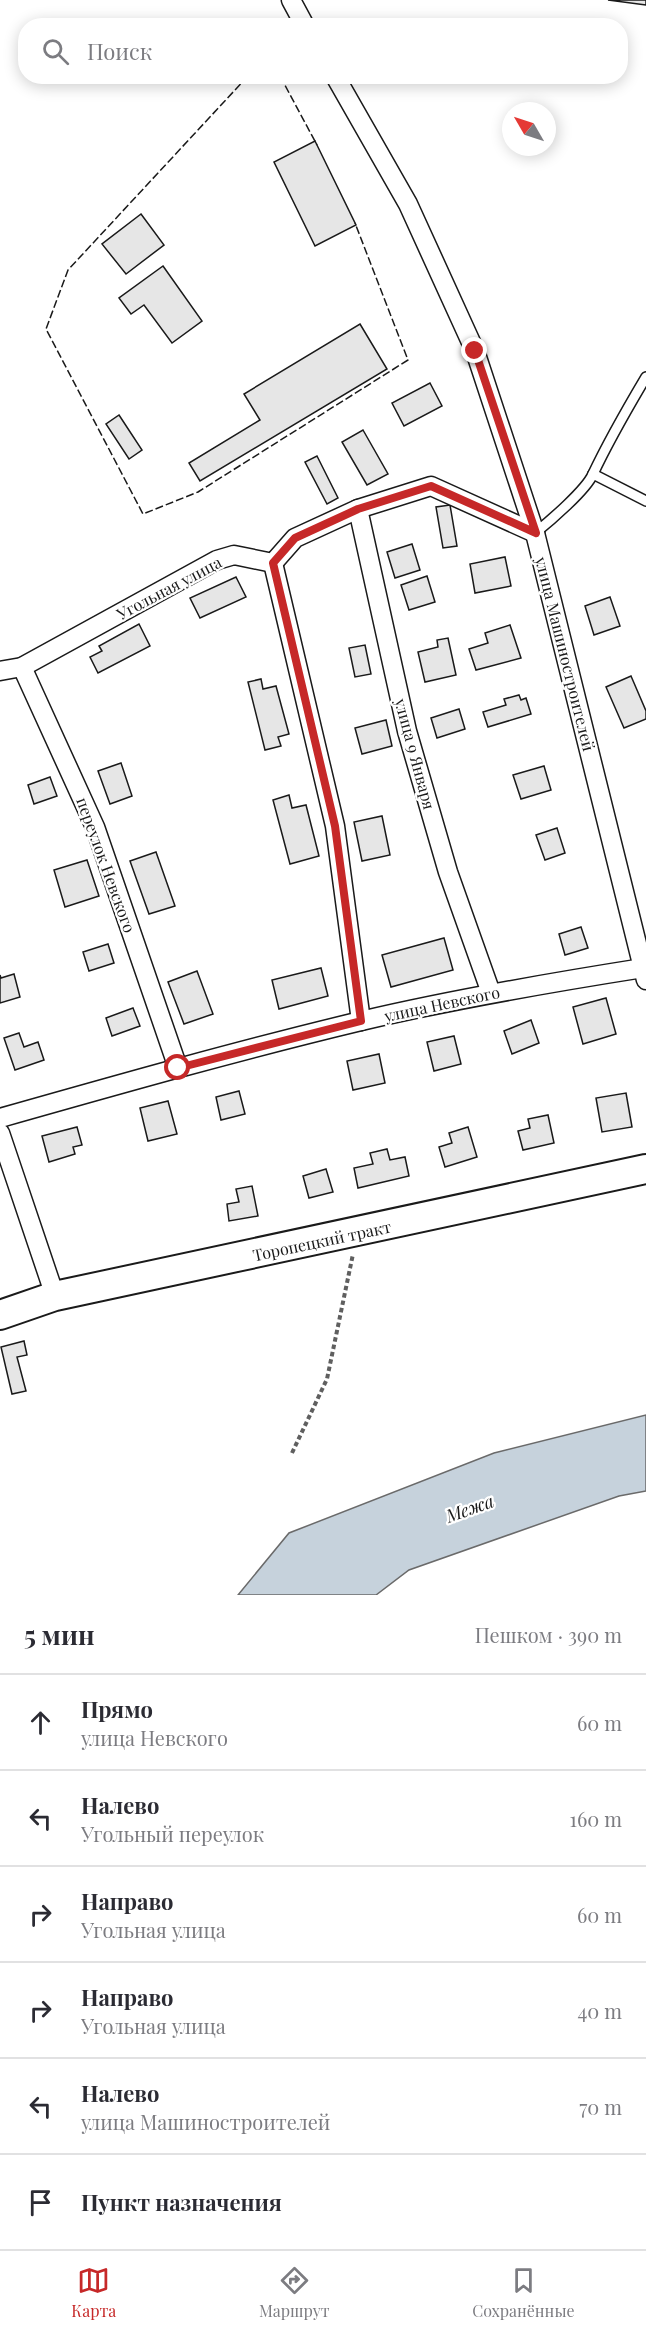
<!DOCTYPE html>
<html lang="ru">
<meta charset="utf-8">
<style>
body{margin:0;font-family:"Playfair Display",serif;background:#f7f7f7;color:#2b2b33}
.compass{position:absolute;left:502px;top:102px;width:54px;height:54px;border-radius:50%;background:#fff;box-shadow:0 3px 15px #0003;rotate:309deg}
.stop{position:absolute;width:18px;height:18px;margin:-14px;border:4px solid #c62828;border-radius:50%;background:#fff}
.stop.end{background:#c62828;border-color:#fff;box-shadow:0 2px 6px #0008}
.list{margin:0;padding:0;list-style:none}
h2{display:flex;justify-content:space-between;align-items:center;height:78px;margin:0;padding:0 24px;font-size:26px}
h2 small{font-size:20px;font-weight:400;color:#7c7c81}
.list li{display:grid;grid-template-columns:39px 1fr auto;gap:18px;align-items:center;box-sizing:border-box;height:96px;padding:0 24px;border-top:2px solid #e1e1e2}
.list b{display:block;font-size:22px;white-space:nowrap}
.list p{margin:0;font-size:20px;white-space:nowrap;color:#7c7c81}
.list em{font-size:20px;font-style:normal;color:#7c7c81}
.icon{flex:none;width:33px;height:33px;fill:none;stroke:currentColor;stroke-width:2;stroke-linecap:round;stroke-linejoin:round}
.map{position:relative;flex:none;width:646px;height:1595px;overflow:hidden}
.search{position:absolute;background:#fff;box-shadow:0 3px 15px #0003;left:18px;right:18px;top:18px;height:66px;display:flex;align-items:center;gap:15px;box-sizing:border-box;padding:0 21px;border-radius:24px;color:#7c7c81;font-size:22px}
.sheet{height:654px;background:#fff}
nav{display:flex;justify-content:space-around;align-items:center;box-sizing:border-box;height:84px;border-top:2px solid #e1e1e2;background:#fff;font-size:16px;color:#7c7c81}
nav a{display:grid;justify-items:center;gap:3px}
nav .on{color:#c62828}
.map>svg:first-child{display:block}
.water{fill:#c6d2dc;stroke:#6a6a6a;stroke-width:1.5}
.building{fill:#e6e6e6;stroke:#1a1a1a;stroke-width:1.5}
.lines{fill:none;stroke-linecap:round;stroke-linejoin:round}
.lane-casing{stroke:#1a1a1a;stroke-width:12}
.street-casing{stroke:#1a1a1a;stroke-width:21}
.primary-casing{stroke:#1a1a1a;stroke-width:32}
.path{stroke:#5f5f5f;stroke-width:4;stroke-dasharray:4.5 3;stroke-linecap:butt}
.lane{stroke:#fff;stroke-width:9}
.street{stroke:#fff;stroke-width:18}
.primary{stroke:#fff;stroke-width:28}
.fence{stroke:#1a1a1a;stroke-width:1.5;stroke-dasharray:8 3;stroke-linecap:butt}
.route{stroke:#c62828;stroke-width:8}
.labels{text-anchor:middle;stroke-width:4.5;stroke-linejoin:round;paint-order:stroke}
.street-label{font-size:16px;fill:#1a1a1a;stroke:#fff}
.water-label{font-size:18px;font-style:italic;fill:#1a1a1a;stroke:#fff}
</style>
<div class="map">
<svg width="646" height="1595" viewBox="0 0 646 1595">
<rect width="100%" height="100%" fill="#fff"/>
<!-- water -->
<polygon class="water" points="646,1415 646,1491 619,1496 409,1570 376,1595 238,1595 289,1533 494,1453"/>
<!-- building -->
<g class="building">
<polygon points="608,0 646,0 646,5"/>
<polygon points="315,141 356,225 315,246 274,162"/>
<polygon points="141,214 164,245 126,274 102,244"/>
<polygon points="163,266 202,321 172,343 144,305 131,314 119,298"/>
<polygon points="360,324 387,369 200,481 189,463 260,420 244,394"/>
<polygon points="430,383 442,406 404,426 392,403"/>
<polygon points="119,415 142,450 129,459 106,424"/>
<polygon points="363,430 388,474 367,485 342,442"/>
<polygon points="317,456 338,498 327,504 305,462"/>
<polygon points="450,505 457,546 443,548 436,507"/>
<polygon points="412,544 420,570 395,578 387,552"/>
<polygon points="505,557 511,586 475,593 470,564"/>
<polygon points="427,576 435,602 409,610 401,585"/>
<polygon points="236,577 246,597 200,618 190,598"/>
<polygon points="610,597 620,626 594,635 585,606"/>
<polygon points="139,624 150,646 98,673 90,657 102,651 99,646"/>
<polygon points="510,625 521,658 476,670 469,649 488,643 485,633"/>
<polygon points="448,638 456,675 425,682 418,652 438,647 437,640"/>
<polygon points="365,645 371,674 355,677 349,648"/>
<polygon points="631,676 646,711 646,719 624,728 606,687"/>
<polygon points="261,679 263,689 276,686 289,734 278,737 281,746 265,750 248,682"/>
<polygon points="519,695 521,700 526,698 531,714 488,727 483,712 506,705 504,699"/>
<polygon points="459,709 465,729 437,738 431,718"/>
<polygon points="386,720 392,746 362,754 355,728"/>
<polygon points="121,763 132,796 110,804 98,771"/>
<polygon points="544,766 551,790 521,799 513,775"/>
<polygon points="50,777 57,796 34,804 28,785"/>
<polygon points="289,795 292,808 306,805 319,856 290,864 273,800"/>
<polygon points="382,816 390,855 362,861 354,822"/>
<polygon points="557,828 565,853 545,860 536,835"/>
<polygon points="156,852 175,906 149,914 130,861"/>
<polygon points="87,860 99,896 65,907 54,870"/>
<polygon points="581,927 588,948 565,955 559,934"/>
<polygon points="444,938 453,970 391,987 382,955"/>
<polygon points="108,944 114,963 89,971 83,952"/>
<polygon points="321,968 328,996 279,1009 272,980"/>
<polygon points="197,971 213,1014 184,1024 168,982"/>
<polygon points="14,974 20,997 0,1003 0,975 1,978"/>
<polygon points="606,998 616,1034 583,1044 573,1007"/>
<polygon points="133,1008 140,1026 112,1036 106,1018"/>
<polygon points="531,1020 539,1043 512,1054 504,1031"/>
<polygon points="19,1033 24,1047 38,1042 44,1060 15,1070 4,1038"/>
<polygon points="454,1036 461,1064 434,1071 427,1042"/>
<polygon points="379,1054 385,1083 353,1090 347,1061"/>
<polygon points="239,1091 245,1114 221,1120 216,1097"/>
<polygon points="626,1093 632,1127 602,1132 596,1098"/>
<polygon points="168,1101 177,1134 148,1141 140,1108"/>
<polygon points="548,1115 554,1143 523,1150 518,1131 530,1128 528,1119"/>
<polygon points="77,1127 82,1145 73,1147 75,1154 49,1162 42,1136"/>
<polygon points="468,1127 477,1157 445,1167 439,1147 452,1143 449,1133"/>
<polygon points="387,1149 390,1160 405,1157 409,1176 358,1188 354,1168 373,1164 370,1153"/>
<polygon points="326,1169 333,1192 309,1198 303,1176"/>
<polygon points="252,1186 258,1216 229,1221 227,1204 239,1202 236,1189"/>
<polygon points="24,1341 27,1355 17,1357 26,1391 12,1394 1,1347"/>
</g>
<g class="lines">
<defs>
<g id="lane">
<polyline points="593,474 646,501"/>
<path d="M 535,533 C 550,521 586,490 593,474 C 609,440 627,409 646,377"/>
</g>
<g id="street">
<polyline points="291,0 305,26"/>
<polyline points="335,76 408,204 475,351 535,533 646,980"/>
<polyline points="358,509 407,731 448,872 491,993"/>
<polyline points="273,563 335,826 361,1021"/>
<polyline points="22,667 95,827 178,1068"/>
<polyline points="0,671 22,667 217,560 234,555 273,563 295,538 358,509 431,486 535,533"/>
<path d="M 0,1118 C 120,1084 240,1050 361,1021 C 454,999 548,983 643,968"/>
<polyline points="0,1133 55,1296"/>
</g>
<polyline id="primary" points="0,1315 55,1296 646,1169"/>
</defs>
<!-- lane casing -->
<use href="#lane" class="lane-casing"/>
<!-- street casing -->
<use href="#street" class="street-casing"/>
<!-- primary casing -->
<use href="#primary" class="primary-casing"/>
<!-- path -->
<polyline class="path" points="292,1453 327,1379 353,1254"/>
<!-- lane -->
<use href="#lane" class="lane"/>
<!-- street -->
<use href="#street" class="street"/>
<!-- primary -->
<use href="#primary" class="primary"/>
<!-- fence -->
<g class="fence">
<polyline points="248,76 68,270 46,329 143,514 198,492 408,360 355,223"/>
<polyline points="280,76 317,145"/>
</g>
</g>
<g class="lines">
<!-- route -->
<polyline class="route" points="178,1068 361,1021 335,826 273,563 295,538 358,509 431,486 536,533 475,351"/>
</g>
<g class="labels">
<!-- street labels -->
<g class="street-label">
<text transform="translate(169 588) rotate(-28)" y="6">Угольная улица</text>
<text transform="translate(565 654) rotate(76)" y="6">улица Машиностроителей</text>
<text transform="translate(415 754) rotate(75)" y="6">улица 9 Января</text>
<text transform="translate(106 865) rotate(70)" y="6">переулок Невского</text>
<text transform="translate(442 1004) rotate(-12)" y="6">улица Невского</text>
<text transform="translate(322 1241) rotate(-12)" y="6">Торопецкий тракт</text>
</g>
<!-- water labels -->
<g class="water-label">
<text transform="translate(470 1509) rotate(-20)" y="6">Межа</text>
</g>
</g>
</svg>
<svg class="compass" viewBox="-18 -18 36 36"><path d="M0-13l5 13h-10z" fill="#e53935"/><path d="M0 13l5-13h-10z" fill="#7c7c81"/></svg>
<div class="stop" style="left:178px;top:1068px"></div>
<div class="stop end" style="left:475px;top:351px"></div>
<div class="search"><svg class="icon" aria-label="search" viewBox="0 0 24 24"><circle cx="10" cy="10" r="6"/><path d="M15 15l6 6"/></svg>Поиск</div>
</div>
<section class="sheet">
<h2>5 мин<small>Пешком · 390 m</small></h2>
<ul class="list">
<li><svg class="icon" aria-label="ahead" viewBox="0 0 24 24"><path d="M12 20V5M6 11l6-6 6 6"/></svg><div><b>Прямо</b><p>улица Невского</p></div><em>60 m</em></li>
<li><svg class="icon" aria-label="left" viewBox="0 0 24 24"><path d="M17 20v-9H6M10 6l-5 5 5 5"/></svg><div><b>Налево</b><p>Угольный переулок</p></div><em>160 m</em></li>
<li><svg class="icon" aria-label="right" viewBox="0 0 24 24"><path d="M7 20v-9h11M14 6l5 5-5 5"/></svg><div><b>Направо</b><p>Угольная улица</p></div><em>60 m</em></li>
<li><svg class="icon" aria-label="right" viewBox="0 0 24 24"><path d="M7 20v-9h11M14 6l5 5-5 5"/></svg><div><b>Направо</b><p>Угольная улица</p></div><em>40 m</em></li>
<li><svg class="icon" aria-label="left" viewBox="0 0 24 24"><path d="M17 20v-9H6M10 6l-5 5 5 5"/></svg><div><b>Налево</b><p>улица Машиностроителей</p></div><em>70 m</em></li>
<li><svg class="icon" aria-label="arrive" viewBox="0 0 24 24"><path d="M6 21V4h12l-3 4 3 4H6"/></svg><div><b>Пункт назначения</b></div></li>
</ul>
</section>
<nav>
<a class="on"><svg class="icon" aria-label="map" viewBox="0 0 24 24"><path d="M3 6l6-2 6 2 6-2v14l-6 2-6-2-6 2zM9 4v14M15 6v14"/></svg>Карта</a>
<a><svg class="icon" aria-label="directions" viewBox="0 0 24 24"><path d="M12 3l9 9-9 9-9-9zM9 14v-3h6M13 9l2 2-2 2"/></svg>Маршрут</a>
<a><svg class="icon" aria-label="saved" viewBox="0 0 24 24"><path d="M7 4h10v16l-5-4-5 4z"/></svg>Сохранённые</a>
</nav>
